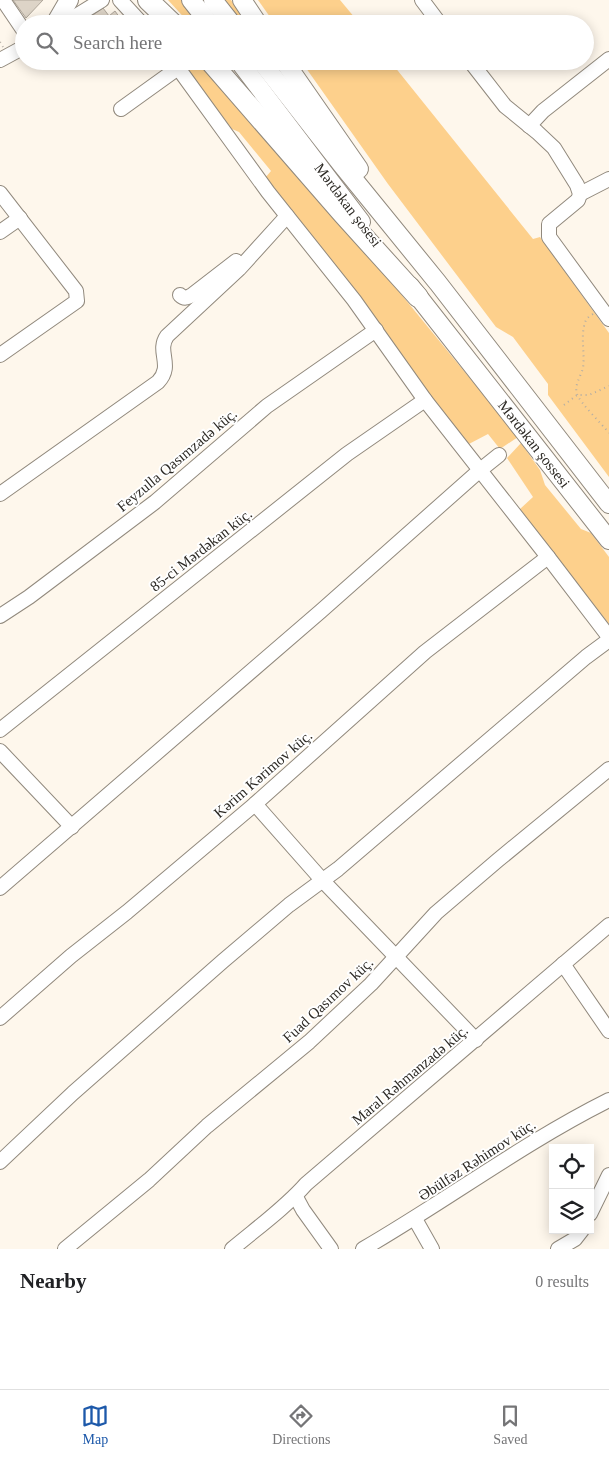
<!DOCTYPE html>
<meta charset="utf-8">
<style>
body{margin:0;font-family:"Times New Roman",serif;background:#f6f6f6;color:#202124}
.controls{position:absolute;right:15px;bottom:15px;display:grid;overflow:hidden;border-radius:0px;box-shadow:0 2px 12px #0003}
.controls button{width:45px;height:45px;display:grid;place-items:center;padding:0;border:0;border-bottom:1px solid #e0e0e0;background:#fff;color:#202124;font:25px sans-serif}
.list{margin:0;padding:0;list-style:none}
h2{display:flex;justify-content:space-between;align-items:center;height:65px;margin:0;padding:0 20px;font-size:21px}
h2 small{font-size:16px;font-weight:400;color:#757577}
.icon{flex:none;width:28px;height:28px;fill:none;stroke:currentColor;stroke-width:2;stroke-linecap:round;stroke-linejoin:round}
.map{position:relative;flex:none;width:609px;height:1249px;overflow:hidden}
.search{position:absolute;background:#fff;box-shadow:0 2px 12px #0003;left:15px;right:15px;top:15px;height:55px;display:flex;align-items:center;gap:12px;box-sizing:border-box;padding:0 18px;border-radius:28px;color:#757577;font-size:19px}
.sheet{height:140px;background:#fff}
nav{display:flex;justify-content:space-around;align-items:center;box-sizing:border-box;height:70px;border-top:1px solid #e0e0e0;background:#fff;font-size:14px;color:#757577}
nav a{display:grid;justify-items:center;gap:2px}
nav .on{color:#1d59aa}
.map>svg:first-child{display:block}
.green{fill:#fdd08c}
.building{fill:#ddd4c7;stroke:#afa69a}
.lines{fill:none;stroke-linecap:round;stroke-linejoin:round}
.minor-casing{stroke:#91897d;stroke-width:16}
.major-casing{stroke:#91897d;stroke-width:20}
.highway-casing{stroke:#91897d;stroke-width:22}
.path{stroke:#b3ada4;stroke-width:2;stroke-dasharray:1 4;stroke-linecap:butt}
.minor{stroke:#fff;stroke-width:14}
.major{stroke:#fff;stroke-width:18}
.highway{stroke:#fff;stroke-width:20}
.labels{text-anchor:middle;stroke-width:4;stroke-linejoin:round;paint-order:stroke}
.street-label{font-size:15px;fill:#2d2a25;stroke:#fff}
</style>
<div class="map">
<svg width="609" height="1249" viewBox="0 0 609 1249">
<rect width="100%" height="100%" fill="#fef7ec"/>
<!-- green -->
<g class="green">
<polygon points="168,0 186,0 204,24 190,24"/>
<polygon points="223,0 231,0 249,24 241,24"/>
<polygon points="258,0 340,0 360,24 275,24"/>
<polygon points="180,61 198,61 215,77 378,266 518,437 500,449 488,434 467,445 265,178 271,171 239,132 232,129"/>
<polygon points="301,61 390,61 533,239 540,237 609,333 609,477 548,395 548,384 513,337 496,327 388,184"/>
<polygon points="521,443 540,470 545,485 581,529 591,533 609,557 609,624 520,509 533,497 507,458"/>
</g>
<!-- building -->
<g class="building">
<polygon points="13,0 43,0 26,18"/>
<polygon points="103,8 109,16 115,11 122,21 128,16 134,24 100,24 93,15"/>
</g>
<g class="lines">
<defs>
<g id="minor">
<polyline points="3,0 24,31"/>
<polyline points="120,0 142,24"/>
<polyline points="422,0 440,24"/>
<polyline points="63,24 102,0"/>
<polyline points="0,60 24,47"/>
<polyline points="173,61 268,192 354,300 425,400 548,557 609,637"/>
<polyline points="470,61 505,106 537,132 554,148 577,185 580,194 578,200 549,224 549,237 609,319"/>
<polyline points="121,109 178,68"/>
<polyline points="529,126 543,111 609,59"/>
<polyline points="0,193 76,291 77,301 0,355"/>
<polyline points="580,194 609,179"/>
<polyline points="0,232 20,218"/>
<path d="M 180,295 C 184,299 187,298 192,295 L 236,261"/>
<path d="M 0,494 L 158,382 C 174,365 156,352 167,336 L 239,269 L 287,216"/>
<polyline points="0,616 29,597 155,502 267,406 376,330"/>
<polyline points="0,730 347,454 425,400"/>
<polyline points="0,751 72,827"/>
<polyline points="255,804 323,881 476,1040"/>
<polyline points="0,888 321,611 479,471 499,455"/>
<polyline points="563,964 609,1031"/>
<polyline points="0,1018 71,956 127,912 255,804 425,652 548,557"/>
<polyline points="0,1162 73,1093 223,961 289,905 338,869 586,657 609,640"/>
<polyline points="296,1197 303,1210 331,1249"/>
<polyline points="590,1214 609,1175"/>
<polyline points="415,1219 432,1249"/>
<polyline points="65,1249 149,1180 207,1126 309,1042 371,984 436,913 498,860 609,769"/>
<path d="M 232,1249 C 257,1228 285,1208 306,1184 L 609,925"/>
<path d="M 363,1249 C 446,1201 523,1143 609,1100"/>
<polyline points="558,1249 575,1239 582,1230"/>
</g>
<g id="major">
<polyline points="191,0 210,24"/>
<polyline points="213,0 232,24"/>
<polyline points="242,0 258,24"/>
<polyline points="55,24 69,0"/>
<polyline points="239,61 361,222"/>
<polyline points="261,61 342,165 438,283 609,504"/>
<polyline points="284,61 359,169"/>
<polyline points="410,286 609,540"/>
</g>
<g id="highway">
<polyline points="148,0 173,24"/>
<polyline points="210,61 343,214 418,297"/>
</g>
</defs>
<!-- minor casing -->
<use href="#minor" class="minor-casing"/>
<!-- major casing -->
<use href="#major" class="major-casing"/>
<!-- highway casing -->
<use href="#highway" class="highway-casing"/>
<!-- path -->
<g class="path">
<polyline points="0,42 3,47"/>
<path d="M 593,314 C 588,317 585,320 584,326 C 581,340 585,354 583,368 C 581,376 574,385 577,394 C 580,403 602,424 609,433"/>
<polyline points="564,405 577,395 589,395 609,386"/>
</g>
<!-- minor -->
<use href="#minor" class="minor"/>
<!-- major -->
<use href="#major" class="major"/>
<!-- highway -->
<use href="#highway" class="highway"/>
</g>
<g class="labels">
<!-- street labels -->
<g class="street-label">
<text transform="translate(348 205) rotate(53)" y="5">Mərdəkan şosesi</text>
<text transform="translate(534 444) rotate(52)" y="5">Mərdəkan şossesi</text>
<text transform="translate(177 460) rotate(-40)" y="5">Feyzulla Qasımzadə küç.</text>
<text transform="translate(201 550) rotate(-38)" y="5">85-ci Mərdəkan küç.</text>
<text transform="translate(263 774) rotate(-41)" y="5">Kərim Kərimov küç.</text>
<text transform="translate(328 1000) rotate(-43)" y="5">Fuad Qasımov küç.</text>
<text transform="translate(410 1075) rotate(-40)" y="5">Maral Rəhmanzadə küç.</text>
<text transform="translate(477 1160) rotate(-33)" y="5">Əbülfəz Rəhimov küç.</text>
</g>
</g>
</svg>
<div class="controls">
<button><svg class="icon" aria-label="locate" viewBox="0 0 24 24"><circle cx="12" cy="12" r="6"/><path d="M12 2v4M12 18v4M2 12h4M18 12h4"/></svg></button>
<button><svg class="icon" aria-label="layers" viewBox="0 0 24 24"><path d="M12 4l9 5-9 5-9-5zM3 14l9 5 9-5"/></svg></button>
</div>
<div class="search"><svg class="icon" aria-label="search" viewBox="0 0 24 24"><circle cx="10" cy="10" r="6"/><path d="M15 15l6 6"/></svg>Search here</div>
</div>
<section class="sheet">
<h2>Nearby<small>0 results</small></h2>
<ul class="list">
</ul>
</section>
<nav>
<a class="on"><svg class="icon" aria-label="map" viewBox="0 0 24 24"><path d="M3 6l6-2 6 2 6-2v14l-6 2-6-2-6 2zM9 4v14M15 6v14"/></svg>Map</a>
<a><svg class="icon" aria-label="directions" viewBox="0 0 24 24"><path d="M12 3l9 9-9 9-9-9zM9 14v-3h6M13 9l2 2-2 2"/></svg>Directions</a>
<a><svg class="icon" aria-label="saved" viewBox="0 0 24 24"><path d="M7 4h10v16l-5-4-5 4z"/></svg>Saved</a>
</nav>
